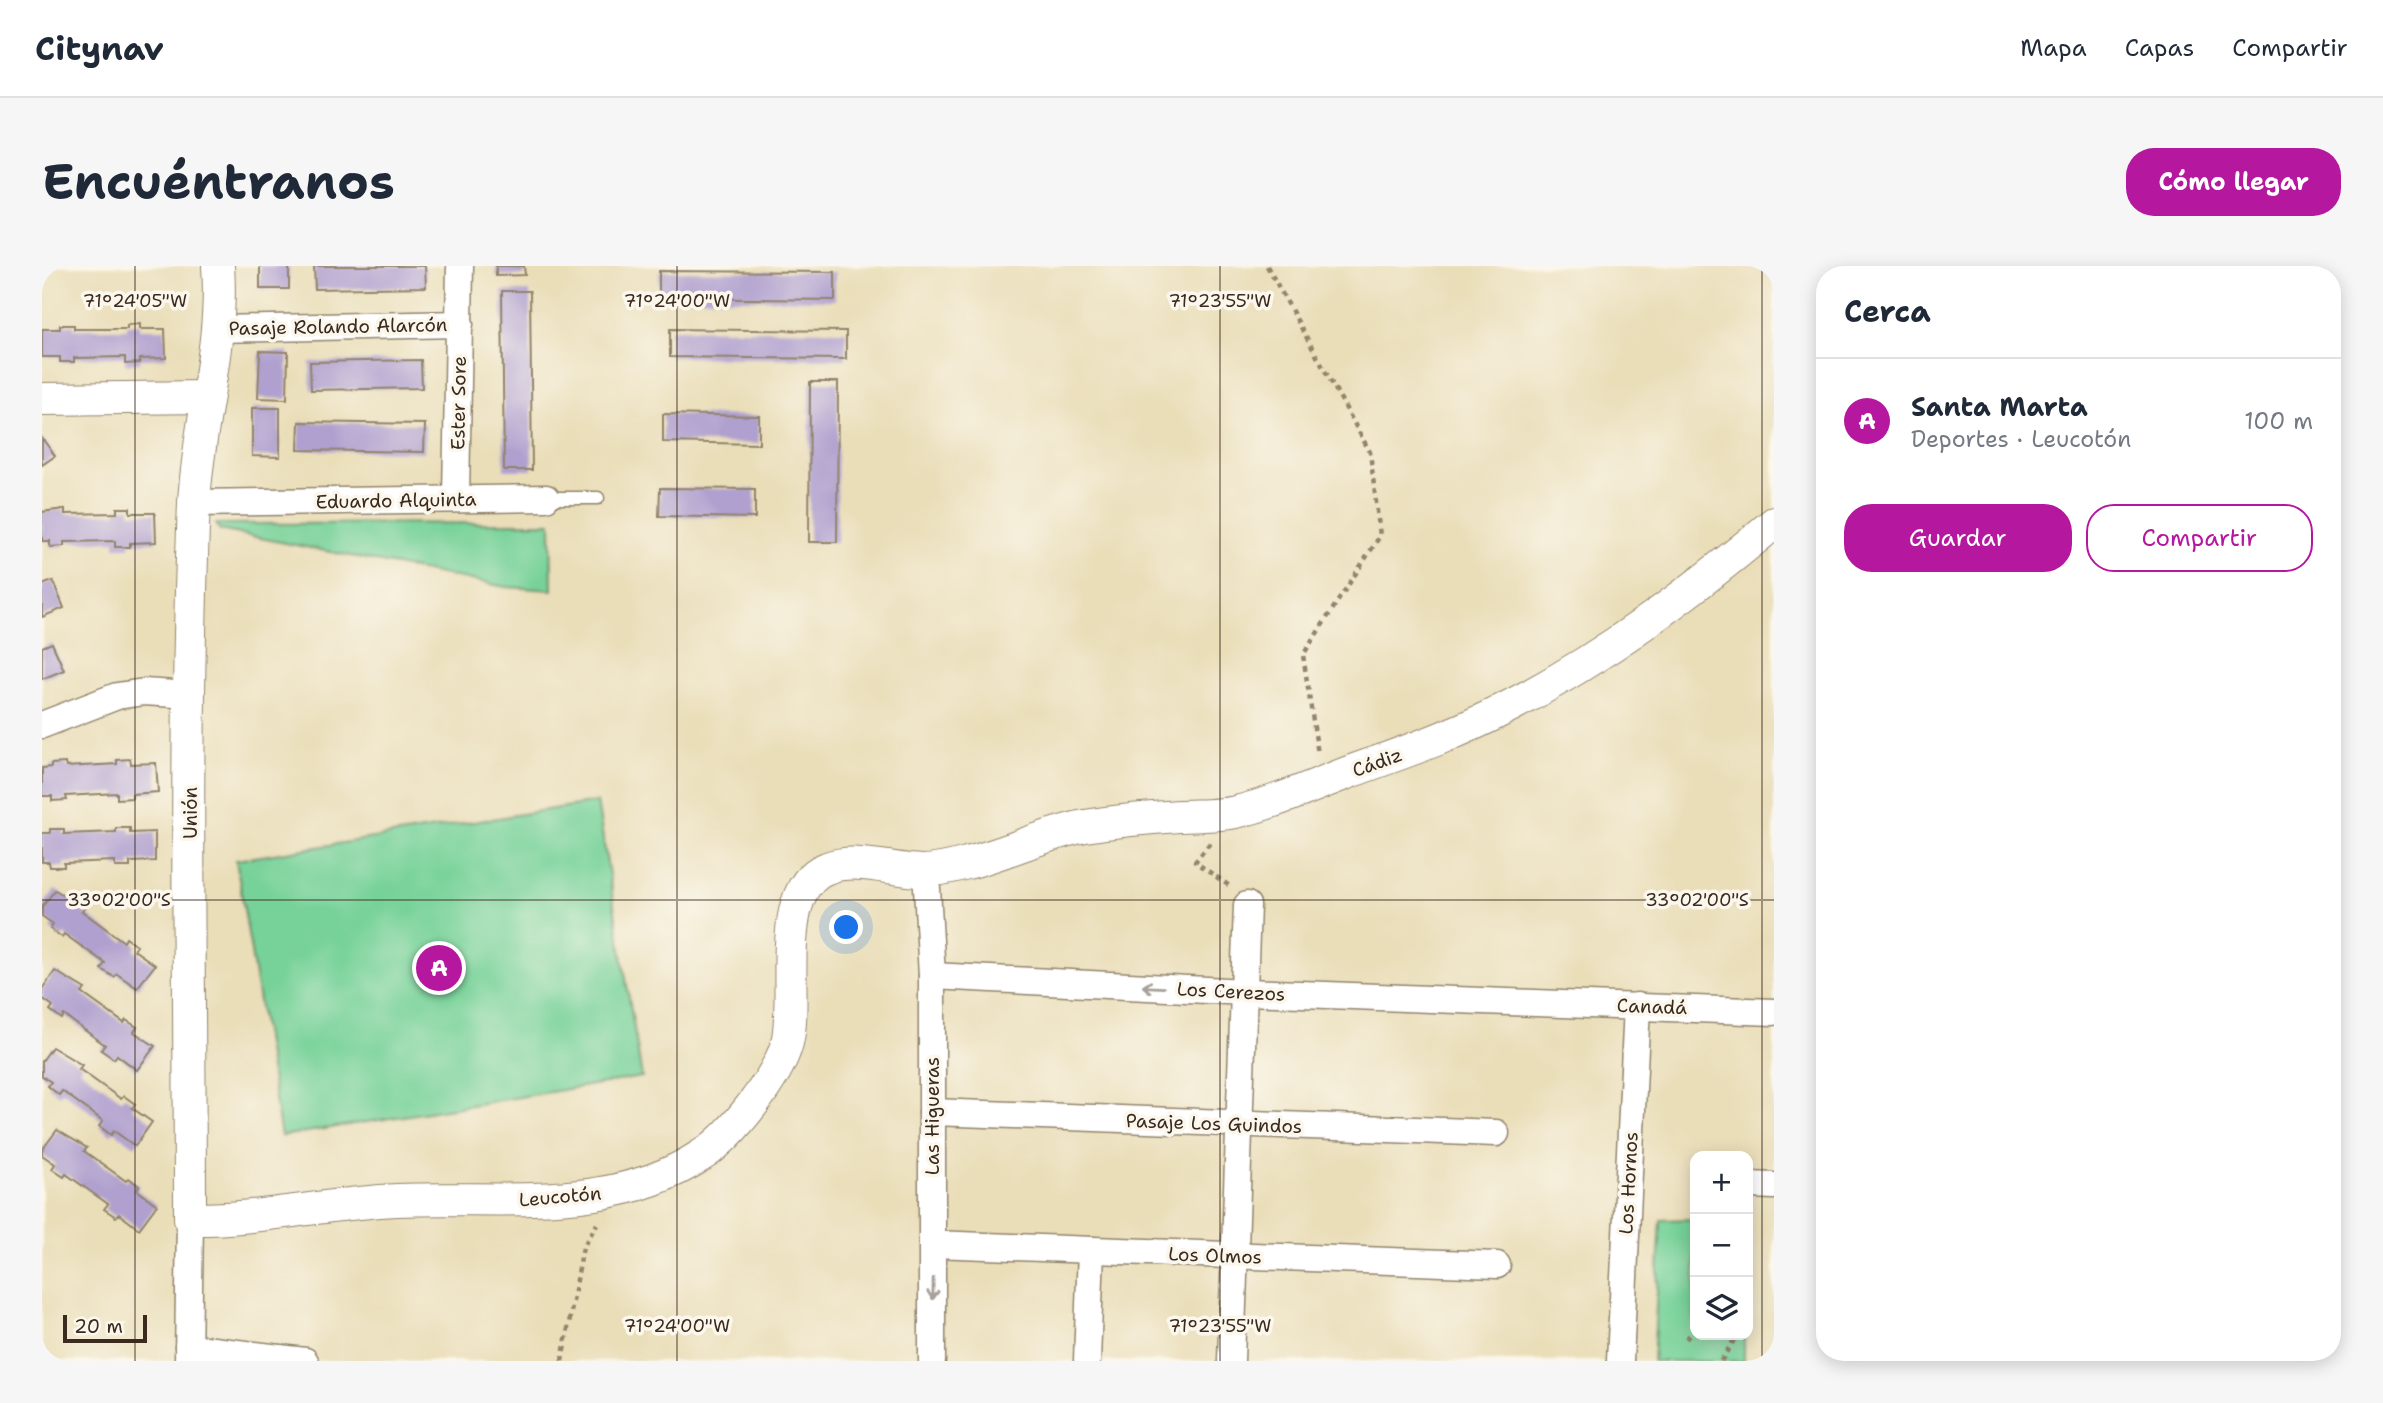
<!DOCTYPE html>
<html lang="es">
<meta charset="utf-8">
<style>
body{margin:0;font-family:"Shantell Sans",sans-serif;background:#f6f6f7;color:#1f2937}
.controls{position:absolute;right:21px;bottom:21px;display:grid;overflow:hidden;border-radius:14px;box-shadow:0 4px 18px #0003}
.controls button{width:63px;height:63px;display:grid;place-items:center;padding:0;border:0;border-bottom:2px solid #e0e1e3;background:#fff;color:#1f2937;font:35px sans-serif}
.scale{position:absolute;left:21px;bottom:18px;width:84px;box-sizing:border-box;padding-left:7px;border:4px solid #3b2a1e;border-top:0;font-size:19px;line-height:24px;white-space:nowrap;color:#3b2a1e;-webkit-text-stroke:5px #fbf7ec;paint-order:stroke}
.you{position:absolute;left:805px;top:662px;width:24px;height:24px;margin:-18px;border:5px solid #fff;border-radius:50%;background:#1a73e8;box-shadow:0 0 0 10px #1a73e833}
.badge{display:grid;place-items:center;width:46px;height:46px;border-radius:50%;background:#b5179e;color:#fff;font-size:23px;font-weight:700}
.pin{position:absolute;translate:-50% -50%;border:4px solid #fff;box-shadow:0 2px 7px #0006}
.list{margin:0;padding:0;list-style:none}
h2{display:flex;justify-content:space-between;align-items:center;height:91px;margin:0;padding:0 28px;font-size:30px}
h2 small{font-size:23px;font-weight:400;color:#747a83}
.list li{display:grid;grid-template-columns:46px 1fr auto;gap:21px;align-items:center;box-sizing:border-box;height:126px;padding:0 28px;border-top:2px solid #e0e1e3}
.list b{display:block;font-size:26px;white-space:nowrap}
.list p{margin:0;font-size:23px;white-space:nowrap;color:#747a83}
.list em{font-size:23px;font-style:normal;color:#747a83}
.actions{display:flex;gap:14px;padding:21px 28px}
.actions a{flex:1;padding:16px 0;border:2px solid #b5179e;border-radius:28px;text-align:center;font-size:24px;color:#b5179e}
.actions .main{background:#b5179e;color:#fff}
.icon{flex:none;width:38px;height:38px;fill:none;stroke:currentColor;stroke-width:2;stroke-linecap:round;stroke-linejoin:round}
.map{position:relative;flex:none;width:1732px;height:1095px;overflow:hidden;border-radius:28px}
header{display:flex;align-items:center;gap:42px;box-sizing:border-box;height:98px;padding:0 35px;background:#fff;border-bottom:2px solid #e0e1e3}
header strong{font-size:33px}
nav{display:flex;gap:38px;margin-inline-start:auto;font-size:24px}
.intro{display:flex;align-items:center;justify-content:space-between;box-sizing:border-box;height:168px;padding:0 42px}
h1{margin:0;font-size:49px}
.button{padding:18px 32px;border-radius:28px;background:#b5179e;color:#fff;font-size:24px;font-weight:700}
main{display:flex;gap:42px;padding:0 42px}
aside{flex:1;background:#fff;border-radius:28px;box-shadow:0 4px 18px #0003}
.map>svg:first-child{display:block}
.park{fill:#77d299;stroke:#597e5c;stroke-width:2}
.building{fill:#b0a0cf}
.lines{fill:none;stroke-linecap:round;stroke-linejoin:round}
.service-casing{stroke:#92846c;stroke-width:15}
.minor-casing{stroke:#92846c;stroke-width:29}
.tertiary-casing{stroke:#92846c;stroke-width:34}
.path{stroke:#92846c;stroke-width:4.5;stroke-dasharray:5 5;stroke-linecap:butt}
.service{stroke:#fff;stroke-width:12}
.minor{stroke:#fff;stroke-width:26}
.tertiary{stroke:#fff;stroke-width:32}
.oneway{stroke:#a79f9a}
.ticks{fill:none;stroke:#3b2a1e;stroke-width:2;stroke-opacity:0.45}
.labels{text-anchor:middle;stroke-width:7;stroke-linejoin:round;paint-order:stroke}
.street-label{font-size:19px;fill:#3b2a1e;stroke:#fbf7ec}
.ticks-label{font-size:18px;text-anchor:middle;fill:#3b2a1e;stroke:#fbf7ec;stroke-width:7;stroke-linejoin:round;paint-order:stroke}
</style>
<header>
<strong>Citynav</strong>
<nav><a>Mapa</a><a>Capas</a><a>Compartir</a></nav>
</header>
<div class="intro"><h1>Encuéntranos</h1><a class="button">Cómo llegar</a></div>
<main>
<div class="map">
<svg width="1732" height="1095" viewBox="0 0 1732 1095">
<rect width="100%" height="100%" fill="#fbf7ec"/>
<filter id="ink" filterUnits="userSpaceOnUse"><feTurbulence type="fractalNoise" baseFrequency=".0143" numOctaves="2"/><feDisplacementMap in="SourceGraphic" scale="14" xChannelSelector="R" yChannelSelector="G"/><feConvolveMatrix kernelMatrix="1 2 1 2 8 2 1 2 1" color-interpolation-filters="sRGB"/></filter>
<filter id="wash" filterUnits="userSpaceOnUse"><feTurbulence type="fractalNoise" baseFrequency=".00686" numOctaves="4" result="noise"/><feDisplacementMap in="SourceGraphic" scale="28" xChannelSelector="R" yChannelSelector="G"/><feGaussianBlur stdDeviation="1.57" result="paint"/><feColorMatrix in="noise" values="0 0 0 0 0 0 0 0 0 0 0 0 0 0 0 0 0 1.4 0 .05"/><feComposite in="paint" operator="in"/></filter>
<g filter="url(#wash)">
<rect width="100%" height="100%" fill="#eadeb9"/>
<!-- park -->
<g class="park">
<polygon points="509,257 510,324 464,321 178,264 174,258"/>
<polygon points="555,536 600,811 239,870 194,594"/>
<polygon points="1653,953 1653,1069 1702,1069 1702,1095 1611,1095 1619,954"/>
</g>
<g id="blocks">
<!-- building -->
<g class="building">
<rect x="218" y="0" width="29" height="23"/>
<polygon points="272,0 383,0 384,21 273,23"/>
<polygon points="454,0 482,0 483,9 454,10"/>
<polygon points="617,5 793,6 793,34 617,32"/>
<polygon points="460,25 488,25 490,204 462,204"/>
<polygon points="98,58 98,63 123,63 124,92 98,93 98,97 83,98 83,91 32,92 32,96 18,96 18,91 0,91 0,63 18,63 18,59 32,59 32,63 85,63 85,59"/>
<polygon points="628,63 804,65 804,93 628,91"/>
<polygon points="218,85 246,86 245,133 216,132"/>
<polygon points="379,94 380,122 269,124 268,96"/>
<polygon points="768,116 796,116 795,276 767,276"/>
<polygon points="210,142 238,142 238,191 210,190"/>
<polygon points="621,148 717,150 717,178 621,176"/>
<polygon points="257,156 383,158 382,186 256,184"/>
<polygon points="0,172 13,190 0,199"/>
<polygon points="618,222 713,223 713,252 617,250"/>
<polygon points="75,242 88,242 88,247 113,247 114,276 88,277 88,281 73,281 73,275 22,276 22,280 8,281 8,275 0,275 0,246 23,243 23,248 75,247"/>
<polygon points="11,315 22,342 0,351 0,319"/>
<polygon points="10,377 22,404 0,413 0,381"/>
<polygon points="88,493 89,498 114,497 116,526 90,528 90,532 75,533 75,527 24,530 25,534 10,535 10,530 0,530 0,502 9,501 9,498 23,497 24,501 75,498 75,494"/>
<polygon points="74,562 88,562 88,567 113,566 113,595 88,596 88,601 73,601 73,595 22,597 22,601 8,601 7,596 0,596 0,567 8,567 8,563 22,563 22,568 74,566"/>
<polygon points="13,624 43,641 40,645 82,676 84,672 95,680 92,684 113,699 95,722 75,708 72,711 59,703 63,697 22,668 20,671 8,663 11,658 0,650 0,641"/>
<polygon points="13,705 43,723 40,727 82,757 84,754 95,761 92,766 113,780 95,804 75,789 72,793 59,784 63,779 22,749 20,753 8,744 11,740 0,732 0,723"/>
<polygon points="10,781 40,799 37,803 79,833 82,830 93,838 90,842 110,856 93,880 72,865 69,869 57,860 61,855 20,825 17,829 6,820 9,816 0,810 0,795"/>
<polygon points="15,864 45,882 42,885 84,915 87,912 97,920 95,924 115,939 97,963 77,948 74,951 62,943 66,938 24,908 22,911 10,903 13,898 0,889 0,884"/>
</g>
</g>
</g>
<g filter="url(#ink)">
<use href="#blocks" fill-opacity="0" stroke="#92846c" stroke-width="2"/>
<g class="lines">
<defs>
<polyline id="service" points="504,232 556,232"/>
<g id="minor">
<polyline points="175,63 418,58"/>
<polyline points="414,232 418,0"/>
<polyline points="152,237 504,232"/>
<polyline points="0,459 75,430 102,426 148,429"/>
<polyline points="884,605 890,710 890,1095"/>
<polyline points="890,710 1204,726 1732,746"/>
<polyline points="890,846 1454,867"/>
<polyline points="1706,919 1732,920"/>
<polyline points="891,978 1455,999"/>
<polyline points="146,1081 263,1095"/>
<polyline points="146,1095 148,953"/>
<polyline points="1045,1095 1049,984"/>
<polyline points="1189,1095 1205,639"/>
<polyline points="1578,1095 1595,740"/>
</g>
<g id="tertiary">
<path d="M 176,0 C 182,79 156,158 152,237 C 142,475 148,715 148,953 C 218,954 286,937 355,934 C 457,929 570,949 660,889 C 690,870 736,811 745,777 C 757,731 730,622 785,602 C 813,591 849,604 879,605 C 894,605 911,601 925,597 C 965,587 1002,568 1043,560 C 1074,555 1106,552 1137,550 C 1155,549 1176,550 1194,546 C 1233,537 1273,519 1310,505 C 1363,486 1418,467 1468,440 C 1564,390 1649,326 1732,257"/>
<polyline points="0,133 164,131"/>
</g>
</defs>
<!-- service casing -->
<use href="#service" class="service-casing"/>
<!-- minor casing -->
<use href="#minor" class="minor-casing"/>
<!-- tertiary casing -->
<use href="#tertiary" class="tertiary-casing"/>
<!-- path -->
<g class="path">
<polyline points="1225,0 1328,186 1338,270 1261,389 1276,488"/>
<polyline points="1168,577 1153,596 1189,621"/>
<polyline points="1644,1073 1653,1063"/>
<polyline points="520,1095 541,981 555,958"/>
<polyline points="1679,1095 1695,1069"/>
</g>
<!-- service -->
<use href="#service" class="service"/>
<!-- minor -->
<use href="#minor" class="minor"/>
<!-- tertiary -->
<use href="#tertiary" class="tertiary"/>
</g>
<!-- one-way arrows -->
<defs><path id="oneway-shaft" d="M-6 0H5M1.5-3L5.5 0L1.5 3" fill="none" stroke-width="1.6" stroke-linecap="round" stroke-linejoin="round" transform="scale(1.75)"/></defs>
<g class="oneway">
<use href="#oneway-shaft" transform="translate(1111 721) rotate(-177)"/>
<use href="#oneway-shaft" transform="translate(891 1023) rotate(91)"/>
</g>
</g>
<!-- ticks -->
<path class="ticks" d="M 93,0 L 93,1095M 635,0 L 635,1095M 1178,0 L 1178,1095M 1720,0 L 1720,1095M 0,634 L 1732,634"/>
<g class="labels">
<!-- street labels -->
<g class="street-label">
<text transform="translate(296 60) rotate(-1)" y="7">Pasaje Rolando Alarcón</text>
<text transform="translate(416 137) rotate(-89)" y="7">Ester Sore</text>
<text transform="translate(354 234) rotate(-1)" y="7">Eduardo Alquinta</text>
<text transform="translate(1335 496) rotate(-20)" y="7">Cádiz</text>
<text transform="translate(148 547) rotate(-90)" y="7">Unión</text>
<text transform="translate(1189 725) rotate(3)" y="7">Los Cerezos</text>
<text transform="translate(1610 740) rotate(2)" y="7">Canadá</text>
<text transform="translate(890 850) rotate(-90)" y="7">Las Higueras</text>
<text transform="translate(1172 857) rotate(2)" y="7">Pasaje Los Guindos</text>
<text transform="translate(1586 917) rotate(-87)" y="7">Los Hornos</text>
<text transform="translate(518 930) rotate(-5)" y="7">Leucotón</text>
<text transform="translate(1173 989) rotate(2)" y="7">Los Olmos</text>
</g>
</g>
<g class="ticks-label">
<text x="93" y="41">71°24'05"W</text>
<text x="635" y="41">71°24'00"W</text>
<text x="1178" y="41">71°23'55"W</text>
<text x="77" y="640">33°02'00"S</text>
<text x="1655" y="640">33°02'00"S</text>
<text x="635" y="1066">71°24'00"W</text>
<text x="1178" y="1066">71°23'55"W</text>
</g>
</svg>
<div class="controls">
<button>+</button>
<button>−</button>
<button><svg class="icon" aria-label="layers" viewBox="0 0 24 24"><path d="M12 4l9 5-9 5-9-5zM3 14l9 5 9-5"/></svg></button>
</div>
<div class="scale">20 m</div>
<div class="you"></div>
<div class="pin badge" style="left:397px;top:702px">A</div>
</div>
<aside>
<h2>Cerca<small></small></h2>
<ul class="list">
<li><span class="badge">A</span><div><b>Santa Marta</b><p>Deportes · Leucotón</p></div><em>100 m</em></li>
</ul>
<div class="actions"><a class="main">Guardar</a><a>Compartir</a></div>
</aside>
</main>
